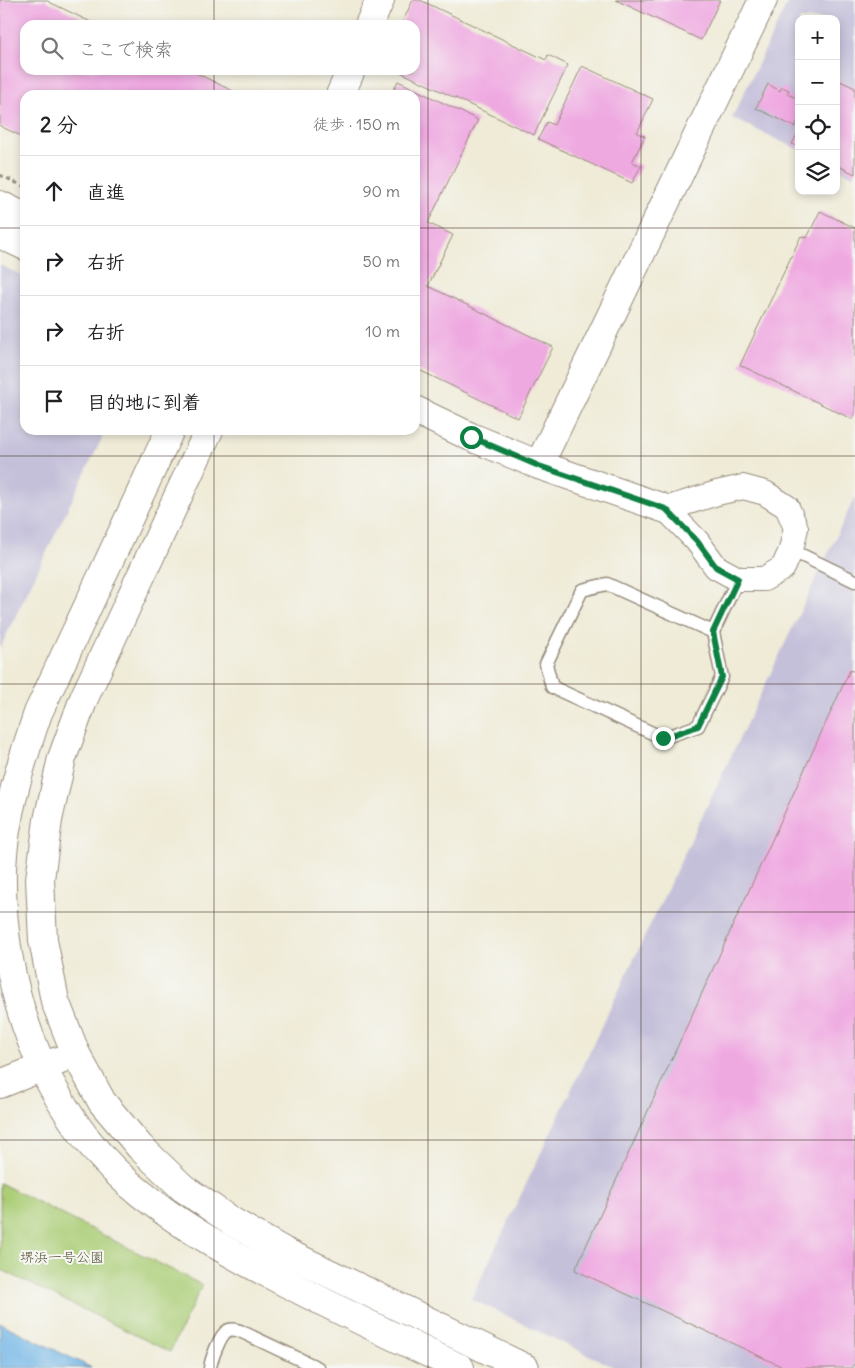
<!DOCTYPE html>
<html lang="ja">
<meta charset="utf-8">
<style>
body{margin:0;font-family:Delius,"Klee One",sans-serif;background:#f6f6f6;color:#202124}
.controls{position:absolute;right:15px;top:15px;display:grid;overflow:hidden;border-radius:10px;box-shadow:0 2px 8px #0003}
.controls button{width:45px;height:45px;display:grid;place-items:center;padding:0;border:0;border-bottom:1px solid #e0e0e0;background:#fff;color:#202124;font:25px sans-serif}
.stop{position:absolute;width:15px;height:15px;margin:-11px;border:4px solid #0b8043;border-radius:50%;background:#fff}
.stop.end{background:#0b8043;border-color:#fff;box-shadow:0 1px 5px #0008}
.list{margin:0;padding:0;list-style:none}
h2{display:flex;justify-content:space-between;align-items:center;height:65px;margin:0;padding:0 20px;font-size:21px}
h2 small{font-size:16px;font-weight:400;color:#757577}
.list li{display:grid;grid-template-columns:32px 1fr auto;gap:15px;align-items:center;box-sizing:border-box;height:70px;padding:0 20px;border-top:1px solid #e0e0e0}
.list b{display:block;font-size:19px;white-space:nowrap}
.list em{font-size:16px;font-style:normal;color:#757577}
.icon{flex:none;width:28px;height:28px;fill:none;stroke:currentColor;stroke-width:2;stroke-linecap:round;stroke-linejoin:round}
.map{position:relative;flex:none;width:855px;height:1368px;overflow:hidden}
.search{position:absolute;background:#fff;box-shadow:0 2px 8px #0003;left:20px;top:20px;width:400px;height:55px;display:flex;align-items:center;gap:12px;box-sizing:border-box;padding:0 18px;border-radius:15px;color:#757577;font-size:19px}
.panel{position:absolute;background:#fff;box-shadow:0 2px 8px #0003;left:20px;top:90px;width:400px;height:345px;border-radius:15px}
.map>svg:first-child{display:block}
.industrial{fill:#c5c0da}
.green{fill:#abce77;stroke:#737c4a}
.water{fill:#71b5e7;stroke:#567082}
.building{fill:#efa9e1}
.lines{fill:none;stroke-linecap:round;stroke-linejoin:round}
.service-casing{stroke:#958a7a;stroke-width:15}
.minor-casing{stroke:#958a7a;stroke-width:26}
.tertiary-casing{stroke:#958a7a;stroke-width:30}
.path{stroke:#958a7a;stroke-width:3;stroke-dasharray:4 4;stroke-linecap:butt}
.service{stroke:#fff;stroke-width:12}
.minor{stroke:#fff;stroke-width:24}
.tertiary{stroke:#fff;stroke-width:28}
.route{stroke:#0b8043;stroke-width:6}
.grid{fill:none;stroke:#3b2a1e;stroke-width:1;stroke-opacity:0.55}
.labels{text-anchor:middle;stroke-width:4;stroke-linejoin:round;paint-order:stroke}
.park-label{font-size:14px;fill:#575334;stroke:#f6f6f2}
</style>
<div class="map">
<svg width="855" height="1368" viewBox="0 0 855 1368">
<rect width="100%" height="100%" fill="#f6f6f2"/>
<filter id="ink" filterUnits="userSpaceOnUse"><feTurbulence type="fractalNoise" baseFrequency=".02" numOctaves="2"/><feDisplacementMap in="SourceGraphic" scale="10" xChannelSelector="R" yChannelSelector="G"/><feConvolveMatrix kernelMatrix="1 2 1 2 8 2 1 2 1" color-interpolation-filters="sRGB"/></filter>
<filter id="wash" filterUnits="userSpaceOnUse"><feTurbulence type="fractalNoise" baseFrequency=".0096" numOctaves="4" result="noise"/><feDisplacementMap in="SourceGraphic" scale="20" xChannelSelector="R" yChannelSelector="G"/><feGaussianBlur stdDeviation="1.12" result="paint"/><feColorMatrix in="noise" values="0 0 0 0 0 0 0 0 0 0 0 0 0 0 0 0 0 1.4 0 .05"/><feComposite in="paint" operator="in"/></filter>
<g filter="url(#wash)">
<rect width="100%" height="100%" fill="#efebd7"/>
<!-- industrial -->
<g class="industrial">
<polygon points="789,0 855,0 855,177 836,168 836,19 799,19 799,150 732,118"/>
<polygon points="0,265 25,277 25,430 106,430 0,648"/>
<polygon points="855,497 855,1368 616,1368 471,1299"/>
</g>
<!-- green -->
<polygon class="green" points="0,1183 202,1285 170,1352 0,1269"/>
<!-- water -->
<polygon class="water" points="0,1323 92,1368 0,1368"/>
<g id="blocks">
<!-- building -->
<g class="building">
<polygon points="0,0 45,0 97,25 25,25 25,70 190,70 241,95 25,95 25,138 0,126"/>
<polygon points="413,0 420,0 546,60 548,55 568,65 534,135 396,70 415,70 415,25 401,25"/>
<polygon points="616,0 720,0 701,40"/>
<polygon points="582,66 653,99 637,133 645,136 632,162 641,166 632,183 538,139 547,122 554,125"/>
<polygon points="836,79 855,88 855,174 836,165"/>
<polygon points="398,81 478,120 428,223 453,235 428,286 553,347 518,418 415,368 415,95 391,95"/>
<polygon points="768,84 780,91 782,87 789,90 787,94 799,99 799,119 795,127 756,108"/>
<polygon points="799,131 799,147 792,144"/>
<polygon points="820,211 855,228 855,413 852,419 740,365 801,236 807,238"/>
<polygon points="850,670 855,672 855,1362 852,1368 785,1368 575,1270"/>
</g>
</g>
</g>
<g filter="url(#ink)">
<use href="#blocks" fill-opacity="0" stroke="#958a7a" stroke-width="1"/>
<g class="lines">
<defs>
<g id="service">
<polyline points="791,550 855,581"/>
<polyline points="713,632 607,584 582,590 546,664 552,687 663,738 698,726 722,677 713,632 738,579"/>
<path d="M 210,1368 C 211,1360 220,1335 227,1331 C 231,1328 236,1330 240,1331 L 318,1368"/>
</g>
<polygon id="minor" points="743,487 765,493 787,507 796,528 791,550 783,568 764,579 738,579 716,567 697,541 666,509 717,493"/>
<g id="tertiary">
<polyline points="369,25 380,0"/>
<polyline points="340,95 351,70"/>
<polyline points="0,205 25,217"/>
<polyline points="0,234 25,246"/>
<polyline points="415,410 471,437 539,465 666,509"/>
<path d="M 170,430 L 38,713 C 21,763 4,816 2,869 C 0,985 40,1105 128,1183 C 171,1220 221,1249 271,1275 C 333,1308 397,1338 460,1368"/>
<polyline points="209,430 84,698 62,758 48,820 40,879 43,940 55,1001 76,1054 102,1102 140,1147 183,1188 231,1221 283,1251 525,1368"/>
<polyline points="539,465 763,0"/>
<polyline points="0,1084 58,1061"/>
</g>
</defs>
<!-- service casing -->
<use href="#service" class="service-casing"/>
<!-- minor casing -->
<use href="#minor" class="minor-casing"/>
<!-- tertiary casing -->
<use href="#tertiary" class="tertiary-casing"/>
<!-- path -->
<polyline class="path" points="0,175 25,187"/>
<!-- service -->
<use href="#service" class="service"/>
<!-- minor -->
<use href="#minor" class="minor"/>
<!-- tertiary -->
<use href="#tertiary" class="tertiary"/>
</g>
</g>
<g class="lines" filter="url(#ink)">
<!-- route -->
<polyline class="route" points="471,437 539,466 666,509 697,541 716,567 738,579 713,632 722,677 698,726 663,738"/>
</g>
<!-- grid -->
<path class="grid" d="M 214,0 L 214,25M 428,0 L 428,1368M 641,0 L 641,1368M 214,70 L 214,95M 0,228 L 25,228M 415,228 L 855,228M 214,430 L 214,1368M 0,456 L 855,456M 0,684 L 855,684M 0,912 L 855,912M 0,1140 L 855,1140"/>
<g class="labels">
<!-- park labels -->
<g class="park-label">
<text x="62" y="1262">堺浜一号公園</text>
</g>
</g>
</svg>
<div class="controls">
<button>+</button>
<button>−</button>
<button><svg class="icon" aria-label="locate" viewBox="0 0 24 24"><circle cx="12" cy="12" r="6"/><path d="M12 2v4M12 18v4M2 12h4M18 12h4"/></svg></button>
<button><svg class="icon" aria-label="layers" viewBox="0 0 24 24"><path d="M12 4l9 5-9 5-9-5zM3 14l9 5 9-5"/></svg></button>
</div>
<div class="stop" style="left:471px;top:437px"></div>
<div class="stop end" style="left:663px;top:738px"></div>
<div class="search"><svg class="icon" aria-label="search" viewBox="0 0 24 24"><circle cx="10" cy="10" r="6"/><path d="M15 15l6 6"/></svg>ここで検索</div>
<section class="panel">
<h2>2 分<small>徒歩 · 150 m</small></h2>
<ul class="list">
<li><svg class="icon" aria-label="ahead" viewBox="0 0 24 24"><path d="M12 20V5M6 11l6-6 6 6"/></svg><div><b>直進</b></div><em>90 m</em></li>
<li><svg class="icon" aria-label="right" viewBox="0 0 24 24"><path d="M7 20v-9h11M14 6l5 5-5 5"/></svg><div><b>右折</b></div><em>50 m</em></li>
<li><svg class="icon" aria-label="right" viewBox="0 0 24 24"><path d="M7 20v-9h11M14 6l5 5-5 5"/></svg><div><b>右折</b></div><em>10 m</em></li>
<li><svg class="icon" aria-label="arrive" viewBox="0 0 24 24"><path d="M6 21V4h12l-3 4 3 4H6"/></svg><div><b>目的地に到着</b></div></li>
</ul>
</section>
</div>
